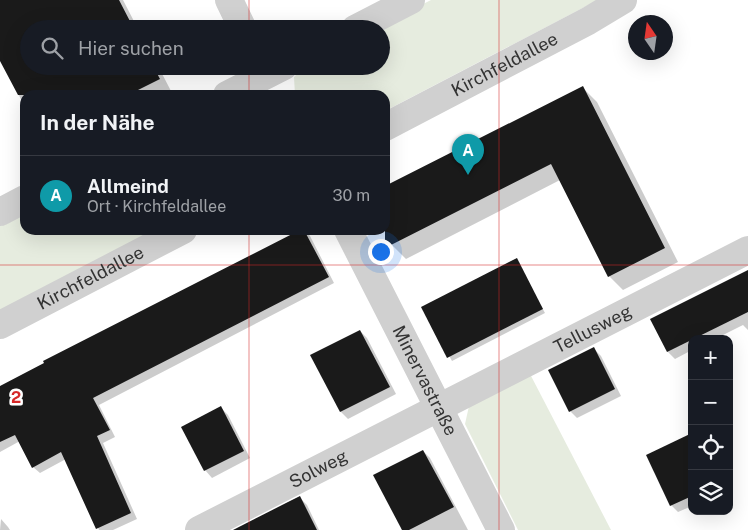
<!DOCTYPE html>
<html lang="de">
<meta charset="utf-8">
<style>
body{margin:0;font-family:"Public Sans",sans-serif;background:#20242c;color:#f1f3f6}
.controls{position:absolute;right:15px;bottom:15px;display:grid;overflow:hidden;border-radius:10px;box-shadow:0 5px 20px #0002}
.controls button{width:45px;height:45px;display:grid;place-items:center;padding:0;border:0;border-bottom:1px solid #363941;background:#171b24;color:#f1f3f6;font:25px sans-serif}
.compass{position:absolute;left:628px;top:15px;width:45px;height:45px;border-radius:50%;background:#171b24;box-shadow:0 5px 20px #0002;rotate:347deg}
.you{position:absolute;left:380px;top:251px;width:18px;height:18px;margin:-12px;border:4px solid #fff;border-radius:50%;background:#1a73e8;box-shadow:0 0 0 8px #1a73e833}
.badge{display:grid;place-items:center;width:32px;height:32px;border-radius:50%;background:#db2777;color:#fff;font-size:16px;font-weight:700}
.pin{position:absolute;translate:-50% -41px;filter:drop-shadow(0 1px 2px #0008)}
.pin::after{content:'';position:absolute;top:26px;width:18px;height:15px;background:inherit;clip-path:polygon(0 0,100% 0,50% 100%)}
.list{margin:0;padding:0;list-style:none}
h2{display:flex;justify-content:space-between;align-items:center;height:65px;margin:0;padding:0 20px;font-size:21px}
h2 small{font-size:16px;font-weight:400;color:#9ea1a6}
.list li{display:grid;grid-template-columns:32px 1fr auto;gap:15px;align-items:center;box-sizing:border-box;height:80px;padding:0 20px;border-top:1px solid #363941}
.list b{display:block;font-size:19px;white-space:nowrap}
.list p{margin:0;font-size:16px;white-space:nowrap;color:#9ea1a6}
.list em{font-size:16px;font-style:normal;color:#9ea1a6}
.icon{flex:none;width:28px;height:28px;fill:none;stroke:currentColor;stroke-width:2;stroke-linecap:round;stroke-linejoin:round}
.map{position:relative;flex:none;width:748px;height:530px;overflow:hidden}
.search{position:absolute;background:#171b24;box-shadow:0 5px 20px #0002;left:20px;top:20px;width:370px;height:55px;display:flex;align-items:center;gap:12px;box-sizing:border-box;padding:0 18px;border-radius:28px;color:#9ea1a6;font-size:19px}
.panel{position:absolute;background:#171b24;box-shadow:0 5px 20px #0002;left:20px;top:90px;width:370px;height:145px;border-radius:15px}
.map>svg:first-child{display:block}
.green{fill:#e6ecdf}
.shadow{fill:#0003}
.building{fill:#1a1a1a}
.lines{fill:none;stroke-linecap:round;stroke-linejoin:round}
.minor{stroke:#d0d0d0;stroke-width:28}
.grid{fill:none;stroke:#d62828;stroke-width:1;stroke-opacity:0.55}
.labels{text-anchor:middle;stroke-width:5;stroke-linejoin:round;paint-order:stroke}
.street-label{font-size:18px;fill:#333;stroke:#fff}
.grid-label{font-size:16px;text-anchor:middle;font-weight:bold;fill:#d62828;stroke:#fff;stroke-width:5;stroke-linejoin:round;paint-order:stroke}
</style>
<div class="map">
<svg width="748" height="530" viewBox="0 0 748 530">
<rect width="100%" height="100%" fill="#fff"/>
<!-- green -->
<g class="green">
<polygon points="431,0 598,0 385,111 385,95 295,95 294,77 305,66 381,66 381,29 374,29"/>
<polygon points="25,213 25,230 159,230 0,311 0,226"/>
<polygon points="530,374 611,530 518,530 465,424 469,406"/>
</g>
<!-- shadow -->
<g class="shadow">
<polygon points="0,0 123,0 138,29 29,29 29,66 158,66 171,91 162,95 25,95 25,107 0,59"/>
<polygon points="583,88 597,102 678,262 623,290 609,276 560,180 406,259 392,245 384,230 385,188"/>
<polygon points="304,230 310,236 334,283 99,405 115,437 103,443 137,519 113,530 99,530 66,459 40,473 33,467 20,441 0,452 0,387"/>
<polygon points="516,260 545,313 452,361 423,308"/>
<polygon points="748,271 748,330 743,325 715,339 692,339 692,350 675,359 668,352 652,319"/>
<polygon points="360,331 367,338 396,394 348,419 341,412 312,356"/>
<polygon points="594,349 601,356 621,396 577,418 570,411"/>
<polygon points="221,408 228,415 250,458 212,478 205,470"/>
<polygon points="692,435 692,506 678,512 671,505"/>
<polygon points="423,451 430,458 468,530 404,530"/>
<polygon points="300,498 307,505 319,530 241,530"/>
<polygon points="1,519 8,527 10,530 0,530"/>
</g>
<!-- building -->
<g class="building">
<polygon points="0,0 119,0 134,29 29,29 29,66 153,66 160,79 128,95 18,95 0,61"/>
<polygon points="583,86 665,248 608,277 551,164 385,248 385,186"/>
<polygon points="300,230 304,230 329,277 93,398 110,430 97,436 131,513 96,529 61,452 32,468 15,435 0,442 0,386 44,363 43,361"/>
<polygon points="517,258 543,309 447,358 421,307"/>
<polygon points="748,270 748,312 667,352 650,319"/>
<polygon points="360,330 390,387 340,412 310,355"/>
<polygon points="594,347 615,389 569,412 548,370"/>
<polygon points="221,406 244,451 204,471 181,427"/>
<polygon points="692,433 692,496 670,506 646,455"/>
<polygon points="423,450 454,507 409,530 402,530 373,475"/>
<polygon points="300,496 317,530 233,530 286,503"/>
</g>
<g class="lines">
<!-- minor -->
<g class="minor">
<polyline points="229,0 243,29"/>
<polyline points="355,29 411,0"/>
<polyline points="227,95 284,66"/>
<path id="s1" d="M 385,127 L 588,21 L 623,0"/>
<polyline points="0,212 25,199"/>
<path id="s2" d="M 348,230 L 501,530"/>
<path id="s3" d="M 0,325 L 183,230"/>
<path id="s4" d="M 199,530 L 748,250"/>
</g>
</g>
<!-- grid -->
<path class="grid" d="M 249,0 L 249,29M 499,0 L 499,530M 249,66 L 249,95M 249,230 L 249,530M 0,265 L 748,265"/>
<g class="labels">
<!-- street labels -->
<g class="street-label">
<text dy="6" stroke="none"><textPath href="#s1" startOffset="135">Kirchfeldallee</textPath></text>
<text dy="6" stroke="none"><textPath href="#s3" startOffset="102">Kirchfeldallee</textPath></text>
<text dy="6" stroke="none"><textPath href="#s4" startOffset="442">Tellusweg</textPath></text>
<text dy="6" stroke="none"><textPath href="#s2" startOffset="169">Minervastraße</textPath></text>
<text dy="6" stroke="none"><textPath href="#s4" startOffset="134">Solweg</textPath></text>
</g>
</g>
<g class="grid-label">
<text x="16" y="403">2</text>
</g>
</svg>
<div class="controls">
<button>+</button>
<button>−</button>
<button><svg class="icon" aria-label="locate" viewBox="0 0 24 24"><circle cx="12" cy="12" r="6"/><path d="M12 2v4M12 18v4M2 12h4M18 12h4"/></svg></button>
<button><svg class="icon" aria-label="layers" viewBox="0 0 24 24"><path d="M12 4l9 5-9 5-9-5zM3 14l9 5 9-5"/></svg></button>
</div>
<svg class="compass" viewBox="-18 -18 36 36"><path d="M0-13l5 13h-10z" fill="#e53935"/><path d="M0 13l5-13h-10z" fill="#9ea1a6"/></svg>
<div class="you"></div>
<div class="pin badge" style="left:468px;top:175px;background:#0f9aa8">A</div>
<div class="search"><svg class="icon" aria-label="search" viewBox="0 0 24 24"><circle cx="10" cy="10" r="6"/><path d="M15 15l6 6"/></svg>Hier suchen</div>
<section class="panel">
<h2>In der Nähe<small></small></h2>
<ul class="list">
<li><span class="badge" style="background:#0f9aa8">A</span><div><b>Allmeind</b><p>Ort · Kirchfeldallee</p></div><em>30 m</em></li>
</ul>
</section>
</div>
